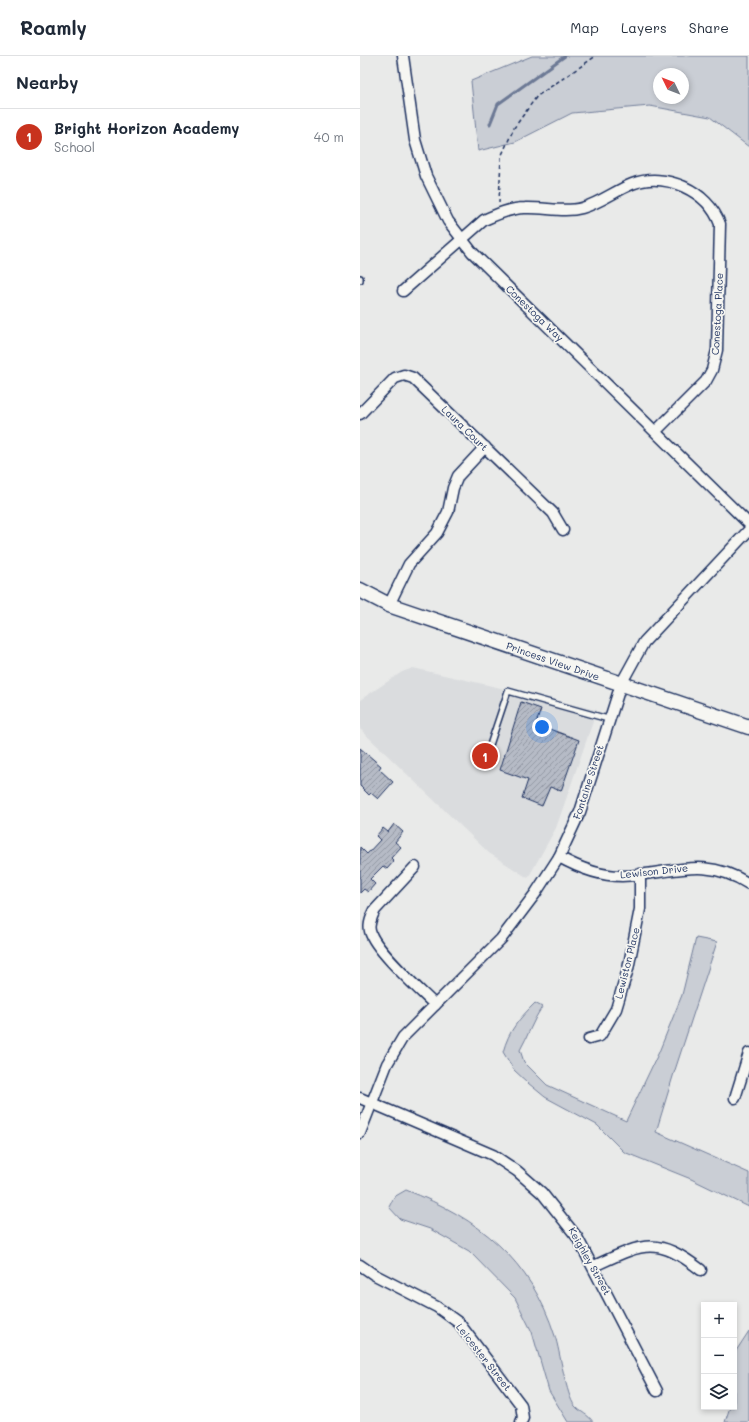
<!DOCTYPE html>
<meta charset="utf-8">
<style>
body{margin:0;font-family:Mali,sans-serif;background:#f6f6f7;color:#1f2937}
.controls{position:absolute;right:12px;bottom:12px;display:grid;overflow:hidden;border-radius:0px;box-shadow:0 2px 6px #0003}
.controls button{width:36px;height:36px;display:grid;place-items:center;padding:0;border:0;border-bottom:1px solid #e0e1e3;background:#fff;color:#1f2937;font:20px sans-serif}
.compass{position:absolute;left:293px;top:12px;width:36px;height:36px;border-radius:50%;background:#fff;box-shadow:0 2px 6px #0003;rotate:313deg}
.you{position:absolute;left:182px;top:671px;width:14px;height:14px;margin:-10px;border:3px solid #fff;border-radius:50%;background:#1a73e8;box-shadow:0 0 0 6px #1a73e833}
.badge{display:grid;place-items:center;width:26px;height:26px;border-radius:50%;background:#c8321e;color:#fff;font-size:13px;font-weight:700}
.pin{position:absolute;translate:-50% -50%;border:2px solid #fff;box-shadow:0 1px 4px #0006}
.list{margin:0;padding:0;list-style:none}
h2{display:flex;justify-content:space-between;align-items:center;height:52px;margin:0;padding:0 16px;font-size:17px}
h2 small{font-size:13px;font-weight:400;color:#747a83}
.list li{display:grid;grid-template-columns:26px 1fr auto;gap:12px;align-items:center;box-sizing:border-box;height:56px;padding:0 16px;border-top:1px solid #e0e1e3}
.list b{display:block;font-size:15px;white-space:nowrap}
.list p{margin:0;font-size:13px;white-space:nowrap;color:#747a83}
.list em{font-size:13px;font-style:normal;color:#747a83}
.icon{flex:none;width:22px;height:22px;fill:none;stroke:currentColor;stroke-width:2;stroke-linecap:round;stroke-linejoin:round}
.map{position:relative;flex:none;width:389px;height:1366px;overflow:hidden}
header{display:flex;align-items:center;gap:24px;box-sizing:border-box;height:56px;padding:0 20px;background:#fff;border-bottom:1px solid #e0e1e3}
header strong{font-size:19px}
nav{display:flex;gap:22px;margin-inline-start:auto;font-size:14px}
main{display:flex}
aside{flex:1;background:#fff}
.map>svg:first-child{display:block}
.built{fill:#dadcde}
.grass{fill:#caced5;stroke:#727e9a;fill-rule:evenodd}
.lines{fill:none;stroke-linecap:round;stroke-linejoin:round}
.stream{stroke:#6c7995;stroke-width:3}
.building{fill:url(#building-hatch);stroke:#1b2f5e}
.service-casing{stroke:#1b2f5e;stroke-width:8}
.minor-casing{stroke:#1b2f5e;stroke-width:13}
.secondary-casing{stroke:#1b2f5e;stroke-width:17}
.path{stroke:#1b2f5e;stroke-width:1.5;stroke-dasharray:4 3;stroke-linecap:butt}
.service{stroke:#f6f6f2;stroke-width:5}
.minor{stroke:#f6f6f2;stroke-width:10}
.secondary{stroke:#f6f6f2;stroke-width:14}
.labels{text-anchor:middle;stroke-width:3.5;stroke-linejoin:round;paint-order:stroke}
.street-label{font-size:10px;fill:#1b2f5e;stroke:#f6f6f2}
</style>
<header>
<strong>Roamly</strong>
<nav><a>Map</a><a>Layers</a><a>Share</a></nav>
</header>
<main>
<aside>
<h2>Nearby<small></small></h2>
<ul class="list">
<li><span class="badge">1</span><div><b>Bright Horizon Academy</b><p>School</p></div><em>40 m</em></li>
</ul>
</aside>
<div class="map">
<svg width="389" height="1366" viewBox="0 0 389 1366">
<defs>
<pattern id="building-hatch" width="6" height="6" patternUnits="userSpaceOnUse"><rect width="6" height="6" fill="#b6bbc6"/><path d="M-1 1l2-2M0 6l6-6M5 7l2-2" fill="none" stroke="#9398a4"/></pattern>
</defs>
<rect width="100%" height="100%" fill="#e9eae9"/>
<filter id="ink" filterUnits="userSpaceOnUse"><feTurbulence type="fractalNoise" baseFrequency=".025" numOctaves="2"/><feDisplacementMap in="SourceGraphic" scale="8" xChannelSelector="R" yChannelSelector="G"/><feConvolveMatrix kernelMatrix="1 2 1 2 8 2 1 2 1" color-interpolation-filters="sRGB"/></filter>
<g filter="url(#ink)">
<!-- built -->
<polygon class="built" points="53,612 237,654 196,772 168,822 129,797 0,673 0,644 42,616"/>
<!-- grass -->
<g class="grass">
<path d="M 172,0 L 389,0 L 389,91 L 350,61 L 290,50 L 212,57 L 155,86 L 118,95 L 111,25 ZM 299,18 L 323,18 L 323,42 L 299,42 Z"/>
<path d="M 336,882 L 357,886 L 314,1017 L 296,1076 L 389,1117 L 389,1151 L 331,1123 L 264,1096 L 237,1069 L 185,1041 L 168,1027 L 154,1014 L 143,996 C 149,974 159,963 175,947 L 182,951 C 173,964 168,980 160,994 L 164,1006 L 187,1029 L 266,1065 L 299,996 L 322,939 Z"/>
<path d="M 46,1134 C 119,1162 171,1204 195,1280 C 200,1295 206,1340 215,1350 C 220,1356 229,1359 233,1366 L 208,1366 L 189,1335 L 172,1276 L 155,1242 L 109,1195 L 70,1173 L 40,1163 L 29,1151 L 34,1141 Z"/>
<polygon points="389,1275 389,1366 365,1366 370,1351 374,1351 374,1298"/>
</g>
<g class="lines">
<!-- stream -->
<polyline class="stream" points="130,68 138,48 205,0"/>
</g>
<!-- building -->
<g class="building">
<polygon points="161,646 181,653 176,668 219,684 201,735 190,731 182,750 162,742 168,724 140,714"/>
<polygon points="0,692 21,710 19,713 33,726 18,743 11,737 9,739 0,730"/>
<polygon points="34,768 43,776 35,786 41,791 31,802 34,805 27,813 23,810 10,823 15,828 8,836 4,833 0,837 0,791 7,798 20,784 16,780 23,772 28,776"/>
</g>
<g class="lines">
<defs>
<g id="service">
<polyline points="0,222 0,224"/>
<polyline points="130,689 148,635 248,663"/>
</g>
<g id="minor">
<polyline points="43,0 55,84 66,120 88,165 112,196 389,468"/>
<path d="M 43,235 L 124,164 C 137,158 151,152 165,152 C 184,151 204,157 222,152 C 240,147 255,135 272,128 C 305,115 348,135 360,168 L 357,294 L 352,314 L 346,325 L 296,375"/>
<polyline points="0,358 35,322 44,319 53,322 193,457 203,474"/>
<polyline points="29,549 49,508 77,477 88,456 93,432 98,420 125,391"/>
<path d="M 199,801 C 217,811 241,820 262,820 C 311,819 342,798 389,828"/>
<path d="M 55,811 L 15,854 C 12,860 8,868 10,875 C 14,893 60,934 75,949"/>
<polyline points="229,983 240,980 256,953 268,913 280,853 280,818"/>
<polyline points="0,1042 133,1099 157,1115 182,1137 217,1181 297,1335"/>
<polyline points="375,1042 389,997"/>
<polyline points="0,1077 27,1008 43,981 141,883 175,838 199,801 220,756 261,628 284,586 389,474"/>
<polyline points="0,1209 13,1218 77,1251 99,1267 161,1349 163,1362 161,1366"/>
<path d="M 234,1210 C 282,1188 296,1179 341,1214"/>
</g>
<polyline id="secondary" points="0,534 29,549 389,671"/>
</defs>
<!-- service casing -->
<use href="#service" class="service-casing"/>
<!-- minor casing -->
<use href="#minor" class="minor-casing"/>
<!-- secondary casing -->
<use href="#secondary" class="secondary-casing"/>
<!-- path -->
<polyline class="path" points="139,147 141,101 154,72 177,40 236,0"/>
<!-- service -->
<use href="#service" class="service"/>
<!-- minor -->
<use href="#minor" class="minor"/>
<!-- secondary -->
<use href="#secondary" class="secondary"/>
</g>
</g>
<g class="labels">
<!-- street labels -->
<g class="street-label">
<text transform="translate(175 257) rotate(44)" y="4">Conestoga Way</text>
<text transform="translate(357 258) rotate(-87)" y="4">Conestoga Place</text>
<text transform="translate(105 372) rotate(44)" y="4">Laura Court</text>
<text transform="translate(193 605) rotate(19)" y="4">Princess View Drive</text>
<text transform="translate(228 726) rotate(-72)" y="4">Fontaine Street</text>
<text transform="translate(294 815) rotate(-6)" y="4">Lewison Drive</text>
<text transform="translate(267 907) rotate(-76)" y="4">Lewiston Place</text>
<text transform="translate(230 1205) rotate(61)" y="4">Keighley Street</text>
<text transform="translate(124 1301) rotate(52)" y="4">Leicester Street</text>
</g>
</g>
</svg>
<div class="controls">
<button>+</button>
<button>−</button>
<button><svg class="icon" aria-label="layers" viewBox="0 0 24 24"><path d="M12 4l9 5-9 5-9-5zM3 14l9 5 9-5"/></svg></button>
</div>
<svg class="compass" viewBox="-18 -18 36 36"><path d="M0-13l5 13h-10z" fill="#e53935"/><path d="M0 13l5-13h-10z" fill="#747a83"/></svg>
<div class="you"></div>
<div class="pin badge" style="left:125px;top:700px">1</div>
</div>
</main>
